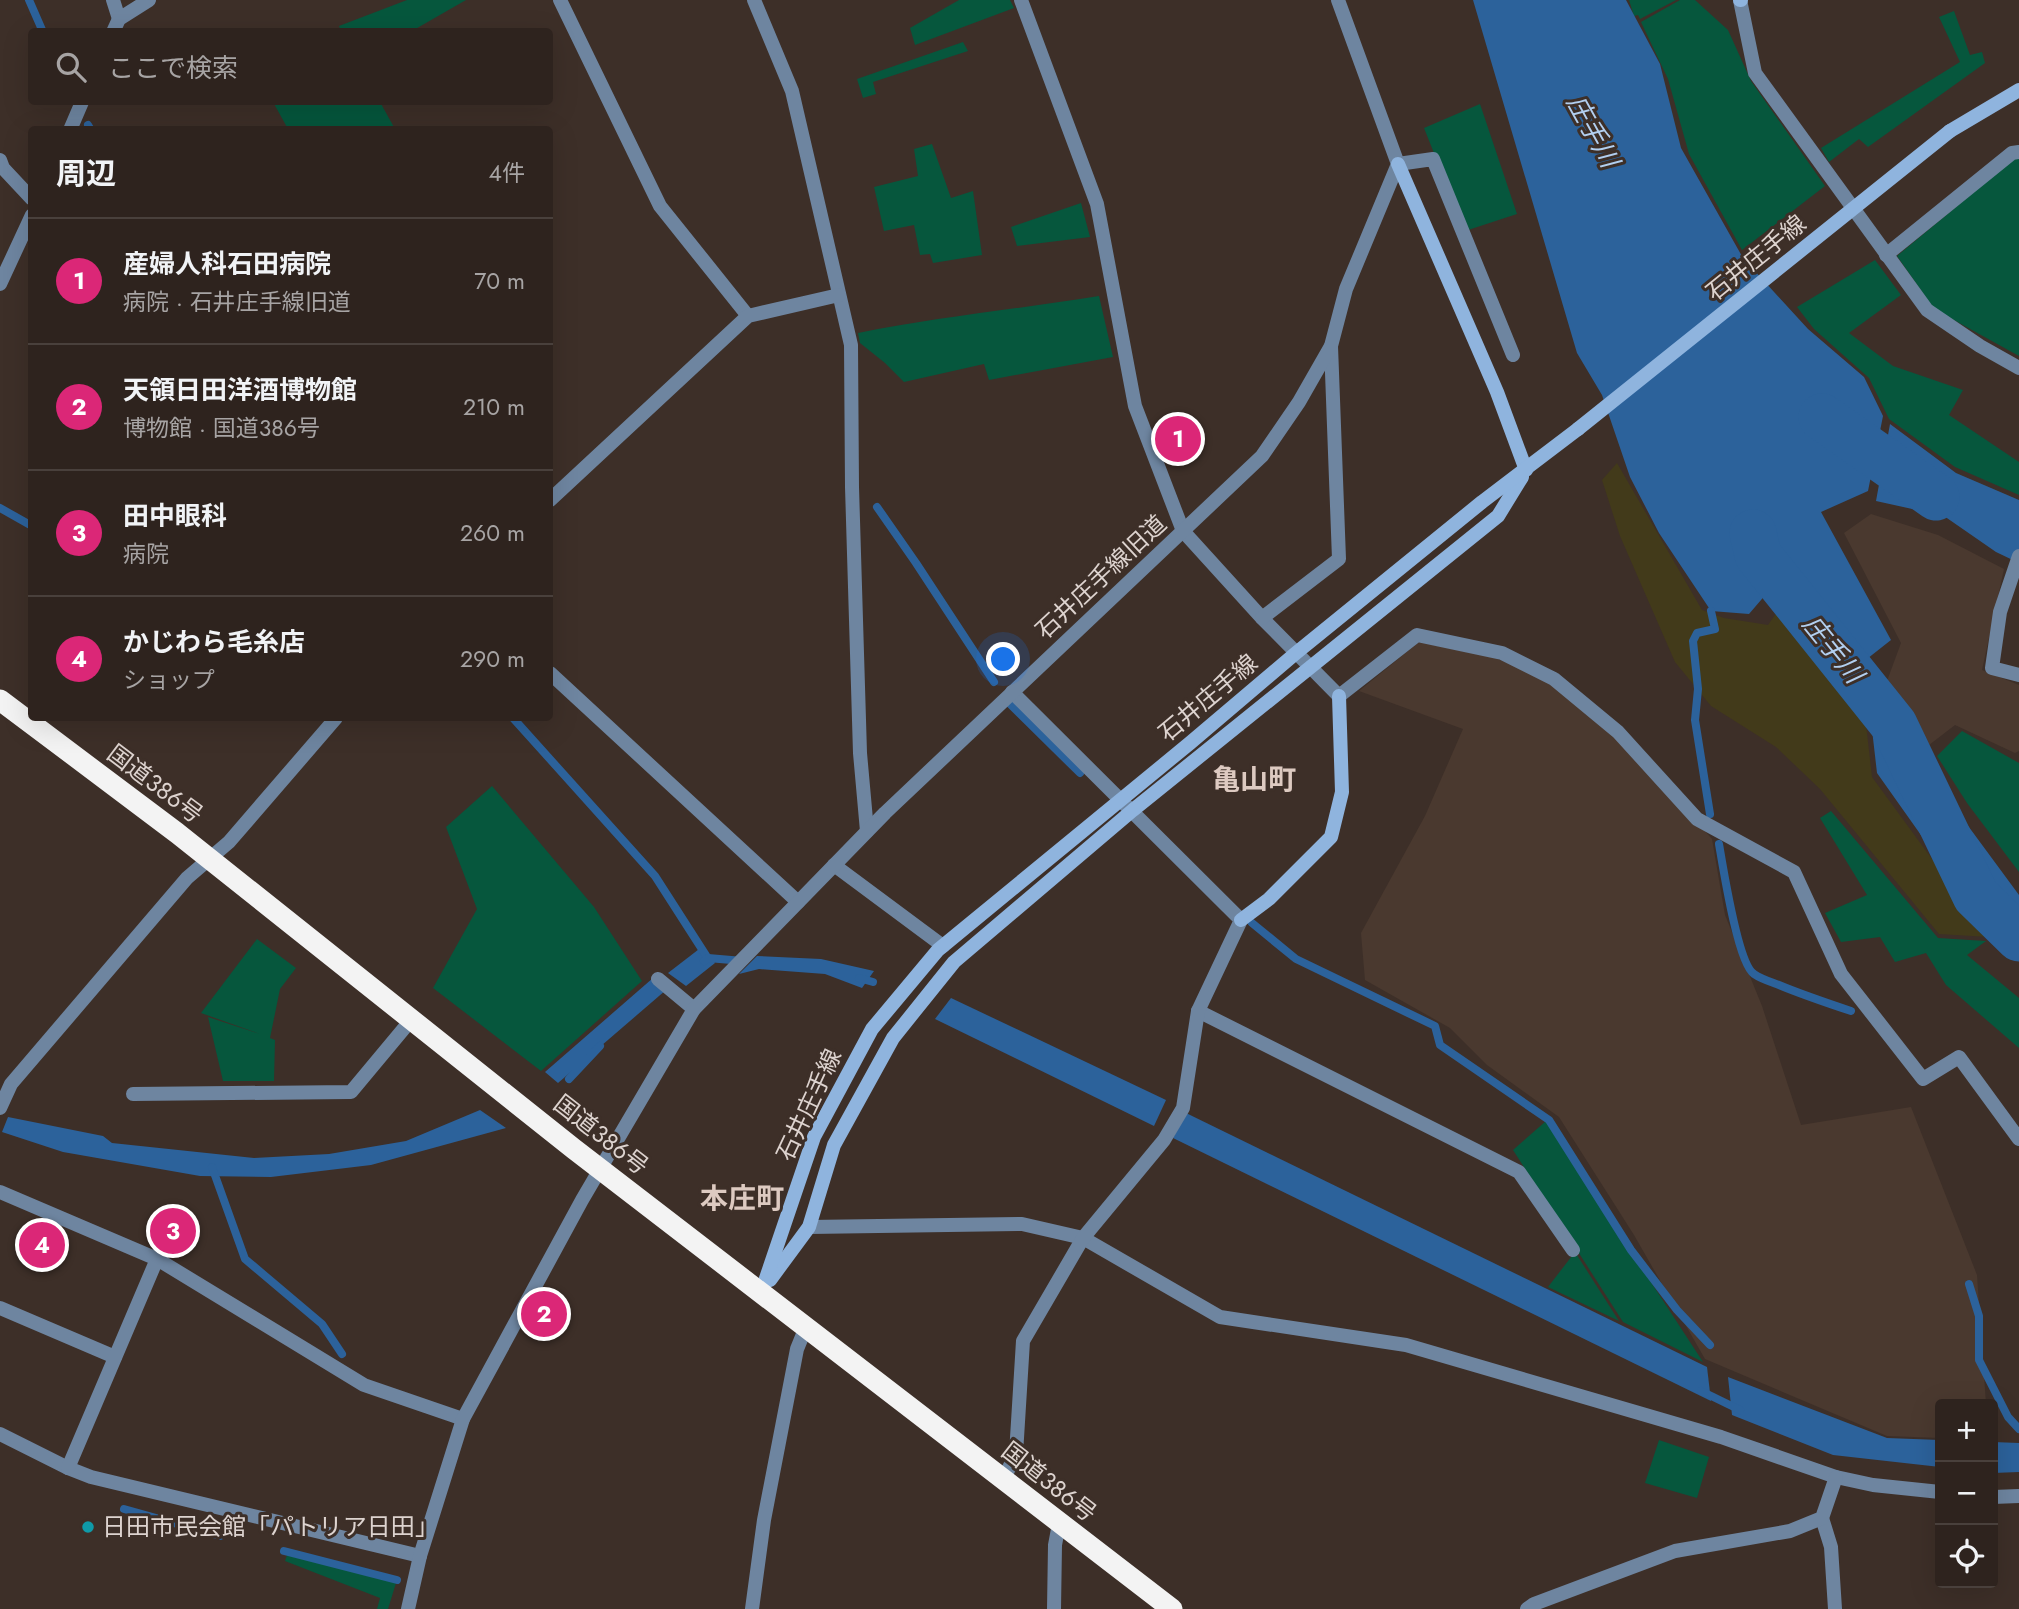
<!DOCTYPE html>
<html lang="ja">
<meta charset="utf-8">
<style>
body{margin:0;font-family:Jost,"Noto Sans JP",sans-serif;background:#3a2f2b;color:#f1f3f6}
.controls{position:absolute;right:21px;bottom:21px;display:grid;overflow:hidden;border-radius:7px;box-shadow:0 7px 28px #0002}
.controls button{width:63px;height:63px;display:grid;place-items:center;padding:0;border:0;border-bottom:2px solid #49403c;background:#2e231e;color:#f1f3f6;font:35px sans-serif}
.you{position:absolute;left:1004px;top:660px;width:24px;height:24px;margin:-18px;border:5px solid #fff;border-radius:50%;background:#1a73e8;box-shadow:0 0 0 10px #1a73e833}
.badge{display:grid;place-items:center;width:46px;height:46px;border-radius:50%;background:#db2777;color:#fff;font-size:23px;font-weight:700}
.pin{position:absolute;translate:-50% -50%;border:4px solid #fff;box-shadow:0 2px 7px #0006}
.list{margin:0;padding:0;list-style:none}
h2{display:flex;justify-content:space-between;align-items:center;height:91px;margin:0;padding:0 28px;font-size:30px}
h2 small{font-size:23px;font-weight:400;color:#a7a4a4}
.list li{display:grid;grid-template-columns:46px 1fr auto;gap:21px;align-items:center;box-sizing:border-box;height:126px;padding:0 28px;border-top:2px solid #49403c}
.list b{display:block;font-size:26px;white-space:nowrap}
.list p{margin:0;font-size:23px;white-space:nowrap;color:#a7a4a4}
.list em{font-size:23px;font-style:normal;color:#a7a4a4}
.icon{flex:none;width:38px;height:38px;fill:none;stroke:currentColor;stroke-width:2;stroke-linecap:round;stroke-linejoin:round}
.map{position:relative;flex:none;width:2019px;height:1609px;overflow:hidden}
.search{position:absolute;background:#2e231e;box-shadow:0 7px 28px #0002;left:28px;top:28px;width:525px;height:77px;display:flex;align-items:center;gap:18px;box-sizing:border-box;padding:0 24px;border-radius:7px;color:#a7a4a4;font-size:26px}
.panel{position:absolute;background:#2e231e;box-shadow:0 7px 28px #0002;left:28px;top:126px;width:525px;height:595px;border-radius:7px}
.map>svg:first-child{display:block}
.industrial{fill:#4a392f}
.green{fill:#06573d}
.sand{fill:#423a1a}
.water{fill:#2c629b}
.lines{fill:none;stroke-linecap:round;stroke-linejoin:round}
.stream{stroke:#2c629b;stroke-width:8}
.river{stroke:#2c629b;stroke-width:47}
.street{stroke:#6e85a0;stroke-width:14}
.secondary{stroke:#8fb4de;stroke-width:14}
.highway{stroke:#f3f3f3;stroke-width:21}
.secondary-bridge{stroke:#8fb4de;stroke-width:14}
.culture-dot{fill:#0f9aa8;stroke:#3d2f28;stroke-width:2.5}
.labels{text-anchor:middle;stroke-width:6;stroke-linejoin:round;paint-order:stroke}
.street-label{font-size:24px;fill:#ddd3cf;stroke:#3d2f28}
.poi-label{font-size:24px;fill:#ddd3cf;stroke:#3d2f28;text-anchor:start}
.water-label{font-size:26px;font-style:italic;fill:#b2cff0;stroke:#3d2f28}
.quarter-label{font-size:28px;font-weight:bold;fill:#ddcac1;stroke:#3d2f28}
</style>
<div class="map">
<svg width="2019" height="1609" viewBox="0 0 2019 1609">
<rect width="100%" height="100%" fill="#3d2f28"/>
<!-- industrial -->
<g class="industrial">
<polygon points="1871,514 1938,535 2004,569 1982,670 2019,685 2019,751 2015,753 1955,725 1929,745 1887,681 1901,643 1844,533"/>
<polygon points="1419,642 1495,658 1553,682 1646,765 1712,839 1725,915 1762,1006 1801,1125 1911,1107 1977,1275 1986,1404 1940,1404 1940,1438 1887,1436 1705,1359 1634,1235 1559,1117 1487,1065 1450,1028 1365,980 1361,933 1425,816 1463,729 1359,691"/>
</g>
<!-- green -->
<g class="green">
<polygon points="407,0 466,0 412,31 341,31 339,26"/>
<polygon points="959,0 1010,0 1014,8 915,45 910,28"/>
<polygon points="1629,0 1676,0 1640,19 1638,15 1634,16"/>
<polygon points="1680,0 1695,0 1728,30 1751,81 1825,186 1742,250 1689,154 1668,79 1641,22"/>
<polygon points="1954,11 1970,55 1982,52 1985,63 1868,147 1859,139 1829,162 1821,148 1960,62 1939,17"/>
<polygon points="963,42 968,51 873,82 876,94 863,98 857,79"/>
<polygon points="273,102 380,102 395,129 288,129"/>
<polygon points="1480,104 1517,214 1465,231 1424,128"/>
<polygon points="932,144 951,198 973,191 982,255 933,263 930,254 920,255 914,225 884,231 874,187 918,176 914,149"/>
<polygon points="2015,158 2019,158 2019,356 1934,309 1897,256"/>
<polygon points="1081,203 1090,237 1017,246 1011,227"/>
<polygon points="1875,260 1901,295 1849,333 1893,366 1963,390 1949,415 2019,462 2019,495 1955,467 1889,419 1869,378 1814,329 1797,307"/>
<path d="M 1099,296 L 1113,357 L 989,380 L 984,364 L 904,382 L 885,363 L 860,343 L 858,333 C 938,317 1018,309 1099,296 Z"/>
<polygon points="1962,731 2019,763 2019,872 1967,803 1937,756"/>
<polygon points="492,786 594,907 642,981 541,1071 433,988 477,909 446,827"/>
<polygon points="1831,811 1938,938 1986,941 1967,955 2019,998 2019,1048 1946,985 1926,953 1895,962 1880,937 1841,942 1825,913 1867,895 1820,818"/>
<polygon points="257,939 296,968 280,989 270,1038 275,1040 274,1081 223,1081 208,1017 260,1034 201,1013"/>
<polygon points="1546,1121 1703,1362 1623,1322 1513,1150"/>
<polygon points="1575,1252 1619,1321 1548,1287"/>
<polygon points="1659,1440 1709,1457 1697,1498 1645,1483"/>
<polygon points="287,1555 396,1583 388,1609 377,1609 380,1598 285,1561"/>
</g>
<!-- sand -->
<polygon class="sand" points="1617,463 1702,610 1724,618 1768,625 1784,602 1863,698 1872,777 1989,937 1939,934 1820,789 1776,747 1711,706 1675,662 1620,536 1602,480"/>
<!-- water -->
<g class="water">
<polygon points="1473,0 1626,0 1660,64 1681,148 1743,258 1808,329 1864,377 1883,416 1868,491 1821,512 1891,640 1858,666 1842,636 1795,584 1767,593 1749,614 1711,611 1659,533 1630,477 1602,395 1577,353"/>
<polygon points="1890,424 1956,473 2019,500 2019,563 1996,552 1944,516 1876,501"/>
<polygon points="1870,712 1910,733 1908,776 1963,819 2019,895 2019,930 1928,845 1877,773"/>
<polygon points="703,946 715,963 686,986 668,973"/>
<polygon points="757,956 821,959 874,971 862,988 825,974 759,969 739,974"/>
<polygon points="653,978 666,990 558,1083 545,1072"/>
<polygon points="951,998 1166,1100 1154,1126 935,1019"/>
<polygon points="480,1110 506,1128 371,1165 271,1177 200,1176 63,1152 2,1132 8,1117 103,1136 112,1143 254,1158 329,1154 406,1141"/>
<polygon points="1186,1113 1707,1367 1711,1401 1173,1138"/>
<polygon points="1728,1377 1887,1438 1940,1440 1940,1467 1833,1455 1732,1415"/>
<polygon points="1993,1442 2019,1443 2019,1472 1993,1473"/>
</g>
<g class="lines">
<!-- stream -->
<g class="stream">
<polyline points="29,0 43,32"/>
<polyline points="88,125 91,130"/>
<polyline points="877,507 916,563 994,682"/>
<polyline points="0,508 32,526"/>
<polyline points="1009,703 1080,773"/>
<polyline points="513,718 655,876 707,957"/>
<polyline points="1710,814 1695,720 1698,689 1693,641 1697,633 1715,629 1711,611"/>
<path d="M 1719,844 C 1723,867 1738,964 1754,974 C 1761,979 1771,982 1779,985 C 1803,995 1827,1003 1851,1011"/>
<polyline points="1252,923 1296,959 1435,1026 1440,1045 1549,1120 1631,1250 1677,1310 1710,1345"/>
<polyline points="704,961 708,958 743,961"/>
<polyline points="859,978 873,982"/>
<polyline points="569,1079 600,1046"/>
<polyline points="212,1167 245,1259 322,1324 342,1354"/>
<polyline points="1969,1284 1979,1316 1979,1360 2008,1417 2019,1429"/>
<polyline points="1701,1391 1740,1410"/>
<polyline points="124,1509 220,1536"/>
<polyline points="284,1551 397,1580"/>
</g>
<!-- river -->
<g class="river">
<polyline points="1822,417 1936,497"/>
<polyline points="1753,533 1758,555 1894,725 1976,896 2019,938"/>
</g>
<!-- street -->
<g class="street">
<polyline points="113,0 119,19"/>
<polyline points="560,0 660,206 748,316"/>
<polyline points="754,0 792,91 851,345 852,487 860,753 867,831"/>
<polyline points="1021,0 1097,204 1135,406 1183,531 1262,618 1339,696 1417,635 1502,653 1554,679 1618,732 1697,819 1794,872 1841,974 1923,1079 1959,1057 2019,1139"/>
<polyline points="1338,0 1398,164"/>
<polyline points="1740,0 1755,73 1927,310 1980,346 2019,368"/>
<polyline points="113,32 119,19 149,0"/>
<polyline points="70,130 82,102"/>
<polyline points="0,160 3,168 32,199"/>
<polyline points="1398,164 1433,159 1513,355"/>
<polyline points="1886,255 2012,153 2019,152"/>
<polyline points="0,284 32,215"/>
<polyline points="550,500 748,316 839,295"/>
<polyline points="2019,556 2000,612 1992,668 2019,675"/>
<polyline points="1262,618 1339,559 1331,346"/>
<polyline points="550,673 798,902"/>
<polyline points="834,865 943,946"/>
<polyline points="658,979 694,1009"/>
<polyline points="1198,1011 1519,1172 1573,1250"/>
<polyline points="133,1094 351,1092 411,1020"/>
<polyline points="0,1108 11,1084 187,878 229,842 336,718"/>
<polyline points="0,1192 157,1259 364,1385 463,1419"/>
<polyline points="809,1227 1022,1224 1083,1238 1220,1317 1406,1345 1721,1437 1836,1477 1873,1485 1940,1492"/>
<polyline points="0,1308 115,1357"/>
<polyline points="0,1434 68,1468 91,1477 420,1556"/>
<polyline points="68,1468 157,1259"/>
<polyline points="1003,1480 1016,1454 1023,1341 1083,1238 1164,1140 1183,1108 1198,1011 1241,920 1012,692"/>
<polyline points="1993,1497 2019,1496"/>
<polyline points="1822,1518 1831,1547 1835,1609"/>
<polyline points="408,1609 420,1556 463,1419 582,1200 694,1009 885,813 1262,456 1299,402 1331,346 1346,289 1398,164"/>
<polyline points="752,1609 764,1520 797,1349 806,1327"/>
<polyline points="1054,1609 1055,1545 1059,1524"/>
<polyline points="1527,1609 1534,1604 1675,1551 1790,1531 1822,1518 1836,1477"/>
</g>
<!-- secondary -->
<g class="secondary">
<polyline points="1740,0 1741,0"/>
<polyline points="1950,131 2019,90"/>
<polyline points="1398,164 1497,392 1526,470"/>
<polyline points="1241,920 1269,899 1331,837 1342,792 1339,696"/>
<polyline points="770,1280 809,1227 834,1145 893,1038 954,962 1133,810 1498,516 1522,477"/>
<polyline points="761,1293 814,1137 872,1029 938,950 1190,743 1296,653 1482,502 1578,429"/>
</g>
<!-- highway -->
<polyline class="highway" points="0,700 177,833 574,1149 1172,1609"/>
<!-- secondary-bridge -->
<polyline class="secondary-bridge" points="1578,429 1950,131"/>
</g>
<!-- markers -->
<circle class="culture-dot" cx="88" cy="1527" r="7"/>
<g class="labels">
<!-- street labels -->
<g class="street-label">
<text transform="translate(1756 258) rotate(-39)" y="8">石井庄手線</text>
<text transform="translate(1101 577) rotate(-43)" y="8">石井庄手線旧道</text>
<text transform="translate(1208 698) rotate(-40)" y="8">石井庄手線</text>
<text transform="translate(155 784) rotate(37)" y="8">国道386号</text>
<text transform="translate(809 1105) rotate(-65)" y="8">石井庄手線</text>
<text transform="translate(601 1135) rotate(38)" y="8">国道386号</text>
<text transform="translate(1049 1482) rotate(38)" y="8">国道386号</text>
</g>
<!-- poi labels -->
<g class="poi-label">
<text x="102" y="1535">日田市民会館「パトリア日田」</text>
</g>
<!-- water labels -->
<g class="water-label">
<text transform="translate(1593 131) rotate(61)" y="9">庄手川</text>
<text transform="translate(1833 649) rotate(51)" y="9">庄手川</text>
</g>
<!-- quarter labels -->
<g class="quarter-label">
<text x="1254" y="789">亀山町</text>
<text x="742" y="1208">本庄町</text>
</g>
</g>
</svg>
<div class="controls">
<button>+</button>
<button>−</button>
<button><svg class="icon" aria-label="locate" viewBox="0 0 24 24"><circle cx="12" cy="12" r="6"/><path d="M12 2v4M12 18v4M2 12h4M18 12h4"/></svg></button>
</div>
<div class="you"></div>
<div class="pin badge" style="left:1178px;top:439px">1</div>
<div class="pin badge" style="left:544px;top:1314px">2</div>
<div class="pin badge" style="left:173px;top:1231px">3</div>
<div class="pin badge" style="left:42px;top:1245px">4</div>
<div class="search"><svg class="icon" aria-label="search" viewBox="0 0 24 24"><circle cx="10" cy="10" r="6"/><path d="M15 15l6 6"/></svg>ここで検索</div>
<section class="panel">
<h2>周辺<small>4件</small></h2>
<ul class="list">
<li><span class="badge">1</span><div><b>産婦人科石田病院</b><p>病院 · 石井庄手線旧道</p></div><em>70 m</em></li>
<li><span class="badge">2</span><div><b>天領日田洋酒博物館</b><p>博物館 · 国道386号</p></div><em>210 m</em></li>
<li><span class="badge">3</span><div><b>田中眼科</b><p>病院</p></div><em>260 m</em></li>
<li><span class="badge">4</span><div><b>かじわら毛糸店</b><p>ショップ</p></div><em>290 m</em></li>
</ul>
</section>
</div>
